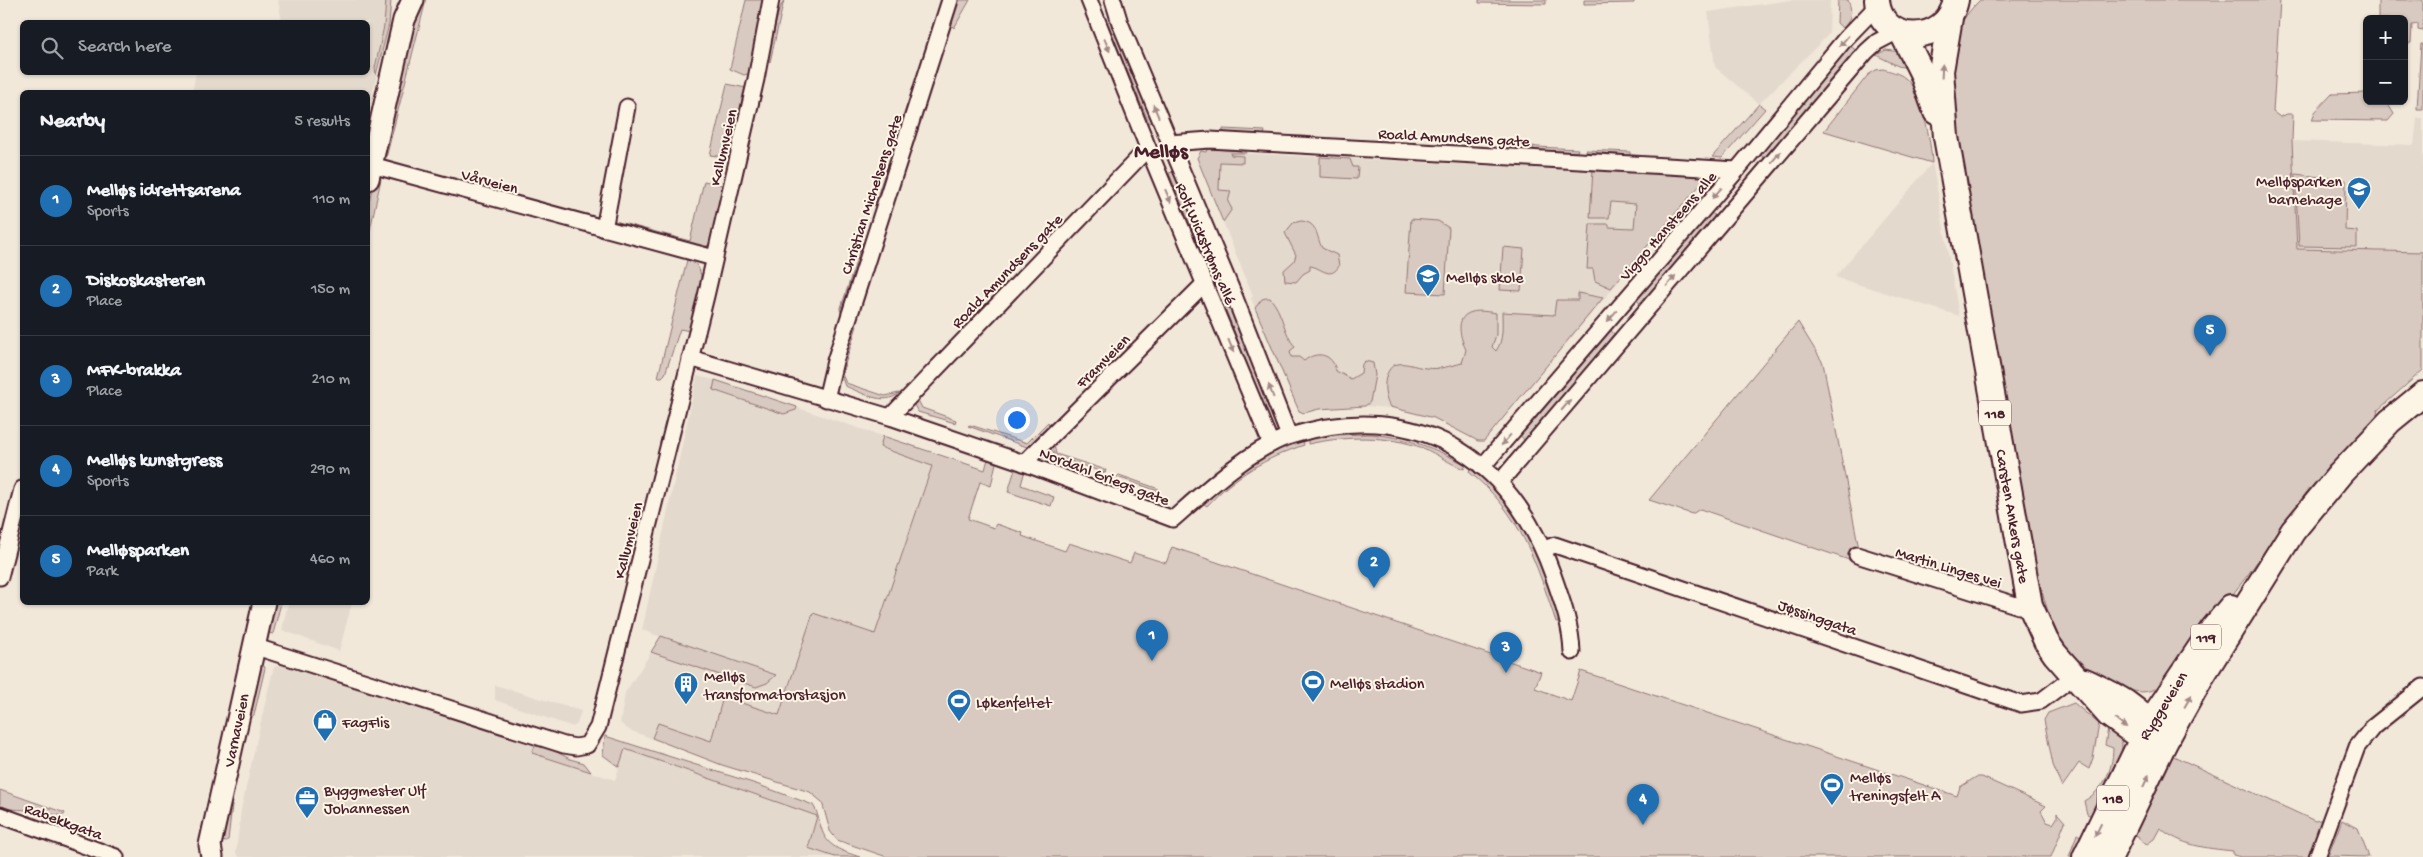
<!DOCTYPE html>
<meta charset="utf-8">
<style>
body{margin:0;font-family:"Gochi Hand",sans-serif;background:#242831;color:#f1f3f6}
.controls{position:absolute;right:15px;top:15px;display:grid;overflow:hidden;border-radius:8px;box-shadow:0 1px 4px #0004}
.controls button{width:45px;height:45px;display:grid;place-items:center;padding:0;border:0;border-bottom:1px solid #363941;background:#171b24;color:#f1f3f6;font:25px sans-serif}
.you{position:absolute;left:1016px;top:419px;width:18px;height:18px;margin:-12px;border:4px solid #fff;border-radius:50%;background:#1a73e8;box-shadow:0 0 0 8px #1a73e833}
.badge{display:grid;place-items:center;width:32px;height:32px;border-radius:50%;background:#1f6fb2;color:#fff;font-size:16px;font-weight:700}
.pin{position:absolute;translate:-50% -41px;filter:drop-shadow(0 1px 2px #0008)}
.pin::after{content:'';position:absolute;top:26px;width:18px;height:15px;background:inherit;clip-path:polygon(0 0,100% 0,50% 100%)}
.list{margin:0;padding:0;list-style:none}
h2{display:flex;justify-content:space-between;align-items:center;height:65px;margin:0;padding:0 20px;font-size:21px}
h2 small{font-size:16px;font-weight:400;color:#9ea1a6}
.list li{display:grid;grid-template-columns:32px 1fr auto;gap:15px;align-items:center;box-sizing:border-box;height:90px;padding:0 20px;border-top:1px solid #363941}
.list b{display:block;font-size:19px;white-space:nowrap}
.list p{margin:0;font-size:16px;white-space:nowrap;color:#9ea1a6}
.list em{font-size:16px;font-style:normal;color:#9ea1a6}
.icon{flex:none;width:28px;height:28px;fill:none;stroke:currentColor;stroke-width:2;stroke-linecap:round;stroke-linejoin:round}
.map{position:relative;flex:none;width:2423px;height:857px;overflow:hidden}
.search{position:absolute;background:#171b24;box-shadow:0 1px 4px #0004;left:20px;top:20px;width:350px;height:55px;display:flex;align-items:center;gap:12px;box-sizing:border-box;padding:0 18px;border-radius:8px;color:#9ea1a6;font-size:19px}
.panel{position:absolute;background:#171b24;box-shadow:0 1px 4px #0004;left:20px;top:90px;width:350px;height:515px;border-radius:8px}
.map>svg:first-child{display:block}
.built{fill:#e4d9cd}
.green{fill:#d8cac0;stroke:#917476}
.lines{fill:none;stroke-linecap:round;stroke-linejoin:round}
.street-casing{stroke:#4a1f2b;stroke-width:19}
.secondary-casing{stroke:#4a1f2b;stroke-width:25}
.primary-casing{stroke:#4a1f2b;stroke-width:28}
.street{stroke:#fcf5e5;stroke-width:15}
.secondary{stroke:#fcf5e5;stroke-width:21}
.primary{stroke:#fcf5e5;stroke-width:24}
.oneway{fill:#a38a88}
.labels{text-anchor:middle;stroke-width:4;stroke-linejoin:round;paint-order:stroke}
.shield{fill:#fcf5e5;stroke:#7f5f63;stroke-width:1}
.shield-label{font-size:15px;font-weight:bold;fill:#4a1f2b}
.street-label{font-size:16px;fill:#4a1f2b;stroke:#fcf5e5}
.poi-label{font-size:16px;fill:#4a1f2b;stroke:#fcf5e5;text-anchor:start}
.district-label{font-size:21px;font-weight:bold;fill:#4a1f2b;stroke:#fcf5e5}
</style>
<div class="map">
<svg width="2423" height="857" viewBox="0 0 2423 857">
<rect width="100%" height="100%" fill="#f1e8da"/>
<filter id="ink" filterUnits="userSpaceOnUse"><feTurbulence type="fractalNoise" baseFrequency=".02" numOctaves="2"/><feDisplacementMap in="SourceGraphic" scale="10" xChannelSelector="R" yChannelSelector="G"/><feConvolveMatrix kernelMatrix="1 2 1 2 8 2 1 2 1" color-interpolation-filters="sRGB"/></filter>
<g filter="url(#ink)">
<!-- built -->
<g class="built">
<polygon points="278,0 391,0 389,24 368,111 368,92 192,92 196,73 368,72 368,22 282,22"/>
<polygon points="1791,0 1830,0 1829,34 1759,104 1715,67 1708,12"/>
<polygon points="2417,118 2423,118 2423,252 2297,249 2292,141 2414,145"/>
<polygon points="1201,151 1592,171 1593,169 1707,177 1484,441 1481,442 1434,418 1401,409 1365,406 1319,409 1304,413 1299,411 1274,356 1251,298 1253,296 1197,158"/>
<polygon points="1932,163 1937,188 1959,316 1835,277"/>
<polygon points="697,376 715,380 936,454 875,634 790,679 779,715 722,765 629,730 620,723 625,693 661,637 642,630"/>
<polygon points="288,603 352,603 339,651 282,630"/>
<polygon points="285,663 535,746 532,753 615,780 625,749 817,816 808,848 835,857 239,857 236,853 241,810 268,690 274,667"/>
<polygon points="495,685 581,711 577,724 573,727 495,700"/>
</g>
<!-- green -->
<g class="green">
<polygon points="386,0 391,0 389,24 376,75 375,68 384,26"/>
<polygon points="423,0 425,4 386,158 384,149 417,12"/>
<polygon points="746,0 766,0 751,73 744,75 730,69"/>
<polygon points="784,0 770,62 767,60 779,10"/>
<polygon points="957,0 970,0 954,28 951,25"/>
<polygon points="1479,0 1546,0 1546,4 1479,3"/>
<polygon points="1584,0 1634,0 1634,3 1584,4"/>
<path d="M 1838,0 L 1848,0 C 1853,12 1851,19 1843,29 L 1837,23 Z"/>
<path d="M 1980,0 L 2280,0 L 2273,112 L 2280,117 L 2287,114 L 2293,114 L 2292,141 L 2297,249 L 2423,252 L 2423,370 L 2378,410 L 2374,422 L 2345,450 L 2306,493 L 2247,576 L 2164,683 C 2149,696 2134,693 2118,685 C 2060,659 2050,626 2036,568 L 1956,134 C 1949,80 1936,43 1980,0 Z"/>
<polygon points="2378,0 2423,0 2423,31 2418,30 2418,24 2412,25 2411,43 2404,43 2404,19 2378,19"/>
<polygon points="1114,20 1155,120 1149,123 1107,22"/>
<polygon points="2421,44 2423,44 2423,109 2417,109"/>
<polygon points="1850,46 1856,50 1765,158 1759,154"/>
<polygon points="1886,50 1901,52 1912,69 1898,66 1876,55"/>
<path d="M 1883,69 C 1890,71 1899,73 1905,78 C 1922,91 1931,142 1932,163 L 1824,131 L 1868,75 L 1876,70 Z"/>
<polygon points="727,84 746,88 731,158 710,155"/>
<polygon points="2367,93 2367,101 2386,101 2394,114 2388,121 2312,120 2315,112 2332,94"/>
<polygon points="1759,104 1765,109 1722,158 1712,157"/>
<polygon points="907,105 911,106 877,207 874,206"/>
<polygon points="1223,129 1265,131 1264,135 1223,132"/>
<polygon points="1533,146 1537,147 1578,149 1577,152 1534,150"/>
<polygon points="1207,149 1245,151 1246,153 1230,153 1231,155 1243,156 1243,163 1220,162 1219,190 1231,191 1228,202 1232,209 1223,222 1197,158 1201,151 1206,152"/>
<polygon points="1586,150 1630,152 1630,155 1586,152"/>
<polygon points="1320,157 1350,159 1353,167 1358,167 1357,179 1320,177"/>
<polygon points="1593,169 1707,177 1611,288 1595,281 1593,269 1587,269 1590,224 1609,224 1609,227 1634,228 1636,204 1611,202 1609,218 1590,218"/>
<polygon points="1176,171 1212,258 1205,260 1169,173"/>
<polygon points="2295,174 2346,180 2345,230 2357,231 2357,247 2299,246"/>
<path d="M 378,179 L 381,179 L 368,239 C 368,223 366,191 378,179 Z"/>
<polygon points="704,181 723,185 711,244 699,249 613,224 611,220 690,241"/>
<polygon points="1710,212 1715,216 1641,304 1635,299"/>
<polygon points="1411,219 1438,221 1449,228 1445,294 1406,292"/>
<path d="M 1301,221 C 1318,222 1316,236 1322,248 L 1337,255 L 1339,266 C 1330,281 1321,267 1310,266 L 1310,270 L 1303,274 L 1296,282 L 1285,281 L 1284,270 L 1294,261 L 1296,255 L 1285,233 L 1293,223 Z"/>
<polygon points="862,243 866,244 844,312 840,311"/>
<polygon points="1503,247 1524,249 1521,291 1500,290"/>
<path d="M 687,260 C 715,266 694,313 690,331 L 680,329 L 665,374 L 662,377 L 658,377 Z"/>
<path d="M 1578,293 L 1603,298 L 1484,441 L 1478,441 L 1434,418 L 1390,407 C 1383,396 1382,373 1394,365 C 1405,361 1414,367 1426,368 C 1438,370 1450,366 1462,363 L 1466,350 C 1461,339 1453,317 1472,312 C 1479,310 1489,312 1496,313 L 1496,335 L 1492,347 L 1496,351 C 1504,340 1502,325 1502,312 L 1554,315 L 1556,300 L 1578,300 Z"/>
<path d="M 1266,298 L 1270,298 C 1283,312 1283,332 1295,347 L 1290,351 L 1291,357 L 1299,357 L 1304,361 C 1317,350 1333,354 1336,371 L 1351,379 L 1361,373 L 1362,364 L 1365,361 L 1373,363 L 1375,375 L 1370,402 L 1365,406 L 1319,409 L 1304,413 L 1299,411 L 1255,308 L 1262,299 Z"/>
<polygon points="1231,306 1273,407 1266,411 1225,308"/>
<polygon points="1798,322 1823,363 1859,549 1855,562 1700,509 1692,514 1649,500"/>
<path d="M 854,325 L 857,326 L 842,374 L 846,383 L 885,396 L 899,393 C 884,407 861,392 845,386 L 839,371 Z"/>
<polygon points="1610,329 1614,334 1525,441 1520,435"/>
<polygon points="959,354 961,355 918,400 922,408 956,420 955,423 918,412 914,405 915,399"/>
<polygon points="715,380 797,407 796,410 784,414 713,390"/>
<polygon points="1048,422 1050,425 1027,447 968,426 970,425 1027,443"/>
<path d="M 1371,434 C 1409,438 1433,447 1466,465 L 1464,469 C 1450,464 1437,454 1423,448 C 1387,435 1345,436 1308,444 L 1308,439 L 1328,435 Z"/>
<polygon points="883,436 985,470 989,455 997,458 991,486 980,482 968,519 994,528 996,524 1023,533 1022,536 1065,551 1069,543 1130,563 1134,553 1166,563 1172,547 1541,672 1535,688 1571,701 1581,671 1957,796 1960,787 1976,777 1982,777 2046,806 2041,811 2047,822 2053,824 2057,818 2057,813 2065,822 2051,857 887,857 837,840 830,831 822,802 810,792 722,765 652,738 658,723 711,741 723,697 779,715 813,613 875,634 932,466 880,447"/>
<path d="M 1303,441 L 1304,445 C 1266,458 1234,476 1207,506 L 1203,503 C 1230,473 1266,453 1303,441 Z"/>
<polygon points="1054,445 1056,454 1106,470 1105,473 1055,456 1051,448"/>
<polygon points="1016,466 1025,470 1021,485 1054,497 1051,506 1008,492"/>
<path d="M 1470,469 C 1482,477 1493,485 1502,496 C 1517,514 1564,602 1558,622 L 1556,622 C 1536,562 1521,513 1469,472 Z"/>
<polygon points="1119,475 1159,489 1158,491 1117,477"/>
<polygon points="273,603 281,603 273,634 269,633 267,629"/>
<polygon points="661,636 776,675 767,683 756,687 651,652"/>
<polygon points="264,666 265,668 254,715 250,718 249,714 259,667"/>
<polygon points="2074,703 2099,724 2093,758 2089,769 2079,763 2062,787 2053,765 2044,720 2048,713"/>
<path d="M 2109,723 C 2113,728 2119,733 2121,739 C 2127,760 2103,799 2095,817 L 2087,814 L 2084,801 C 2103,790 2113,771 2113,748 L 2105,745 Z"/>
<path d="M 605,736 L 756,784 L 813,805 C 818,813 818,818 821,827 C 826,847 842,851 860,857 L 835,857 L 808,848 L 817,816 L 625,749 L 619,767 L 603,755 Z"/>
<polygon points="535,746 549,748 570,759 584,763 591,772 532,753"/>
<path d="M 2169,754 L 2315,821 L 2324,819 L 2312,857 L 2241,857 L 2233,855 L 2233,851 C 2205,848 2182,846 2160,828 L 2154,839 L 2147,844 L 2140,840 L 2138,836 L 2133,835 Z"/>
<path d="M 0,790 L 65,813 L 64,815 C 54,816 47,812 36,811 C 24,809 13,810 0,808 Z"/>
<polygon points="232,805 228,840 225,842 220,840 224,814"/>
<polygon points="2342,820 2358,828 2369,857 2328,856"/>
<polygon points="2077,834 2084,838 2073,857 2069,857"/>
</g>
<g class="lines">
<defs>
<g id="street">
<polyline points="1089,0 1148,148 1271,444"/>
<polyline points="1113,0 1120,23 1235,298 1289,436"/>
<polyline points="1169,143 1210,140 1737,170"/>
<polyline points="368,164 714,258"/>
<polyline points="604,229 627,107"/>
<path d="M 690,358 L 890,417 L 1024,463 L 1173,519 C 1204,492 1251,448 1290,436 C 1414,397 1511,455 1553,575 C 1562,601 1571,624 1572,652"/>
<polyline points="826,399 835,361 950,0"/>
<polyline points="890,417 1148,148"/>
<polyline points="1024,463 1205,283"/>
<polyline points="1482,467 1737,170 1846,38 1877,6"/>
<polyline points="1500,482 1866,52 1877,42 1898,31"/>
<polyline points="1544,549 1555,545 2021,704 2041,701 2074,676"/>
<polyline points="1857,555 2019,606 2030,605"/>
<polyline points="0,577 22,489"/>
<polyline points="253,646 564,745 576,747 587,745 598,727 706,296 756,79 771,0"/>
<polyline points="0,815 116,857"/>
<polyline points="2317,857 2357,747 2373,727 2423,687"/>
</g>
<g id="secondary">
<polyline points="368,179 404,20 413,0"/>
<polyline points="212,857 210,845 264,602"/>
</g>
<g id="primary">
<path d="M 1877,0 C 1880,46 1947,46 1956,0"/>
<polyline points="1950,18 1941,71 1946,137 2030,605 2046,641 2055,654 2109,715 2141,738 2164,744"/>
<polyline points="1902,33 1922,73 1936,112"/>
<path d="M 2085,681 C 2114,695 2141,707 2159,736"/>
<polyline points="2085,857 2150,722 2212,630 2231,607"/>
<polyline points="2110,857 2164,744 2202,676 2293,531 2340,474 2390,421 2423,394"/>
</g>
</defs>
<!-- street casing -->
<use href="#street" class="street-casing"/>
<!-- secondary casing -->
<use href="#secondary" class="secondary-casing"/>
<!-- primary casing -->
<use href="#primary" class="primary-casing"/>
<!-- street -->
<use href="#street" class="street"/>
<!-- secondary -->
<use href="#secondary" class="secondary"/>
<!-- primary -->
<use href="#primary" class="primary"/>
</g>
<!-- one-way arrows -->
<defs><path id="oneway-solid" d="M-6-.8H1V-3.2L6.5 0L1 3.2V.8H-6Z" transform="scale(1.25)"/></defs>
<g class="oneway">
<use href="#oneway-solid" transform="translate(1844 41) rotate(130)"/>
<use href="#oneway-solid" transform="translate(1107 45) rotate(68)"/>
<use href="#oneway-solid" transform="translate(1942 71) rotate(-87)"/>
<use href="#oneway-solid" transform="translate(1156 111) rotate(-112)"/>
<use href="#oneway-solid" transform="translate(1776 157) rotate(-50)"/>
<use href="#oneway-solid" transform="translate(1717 193) rotate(131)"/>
<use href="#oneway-solid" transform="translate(1168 196) rotate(67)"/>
<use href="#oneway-solid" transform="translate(1671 281) rotate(-50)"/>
<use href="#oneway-solid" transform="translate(1612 316) rotate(131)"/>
<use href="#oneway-solid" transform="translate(1231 346) rotate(68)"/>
<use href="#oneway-solid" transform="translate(1271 391) rotate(-111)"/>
<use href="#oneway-solid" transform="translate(1566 405) rotate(-50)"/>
<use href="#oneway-solid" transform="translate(1506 440) rotate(131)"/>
<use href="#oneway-solid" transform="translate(2188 701) rotate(-60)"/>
<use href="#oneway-solid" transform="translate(2121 723) rotate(37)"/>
<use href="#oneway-solid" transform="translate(2146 781) rotate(-65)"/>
<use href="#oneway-solid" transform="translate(2098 830) rotate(116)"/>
</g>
</g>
<!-- icons -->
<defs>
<symbol id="school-pin" viewBox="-11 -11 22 30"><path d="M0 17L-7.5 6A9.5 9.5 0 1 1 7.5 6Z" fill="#1f6fb2" stroke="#fcf5e5"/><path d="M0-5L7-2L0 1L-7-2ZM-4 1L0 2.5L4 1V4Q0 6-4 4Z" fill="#fff"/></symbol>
<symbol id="stadium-pin" viewBox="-11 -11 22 30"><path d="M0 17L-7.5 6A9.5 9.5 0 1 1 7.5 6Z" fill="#1f6fb2" stroke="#fcf5e5"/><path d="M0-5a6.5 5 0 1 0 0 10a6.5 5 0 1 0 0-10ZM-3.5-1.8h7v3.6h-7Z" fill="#fff"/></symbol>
<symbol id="building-pin" viewBox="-11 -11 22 30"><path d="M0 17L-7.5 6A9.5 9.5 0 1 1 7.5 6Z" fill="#1f6fb2" stroke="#fcf5e5"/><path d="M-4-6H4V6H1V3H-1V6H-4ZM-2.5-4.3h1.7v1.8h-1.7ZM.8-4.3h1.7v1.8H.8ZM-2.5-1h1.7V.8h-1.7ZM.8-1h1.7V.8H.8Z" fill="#fff"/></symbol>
<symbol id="shop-pin" viewBox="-11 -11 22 30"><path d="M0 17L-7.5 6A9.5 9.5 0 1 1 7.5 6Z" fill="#1f6fb2" stroke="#fcf5e5"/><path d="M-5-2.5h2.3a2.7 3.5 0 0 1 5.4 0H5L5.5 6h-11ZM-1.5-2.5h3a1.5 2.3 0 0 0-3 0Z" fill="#fff"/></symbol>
<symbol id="office-pin" viewBox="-11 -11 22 30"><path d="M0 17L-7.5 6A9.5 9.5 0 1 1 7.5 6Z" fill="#1f6fb2" stroke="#fcf5e5"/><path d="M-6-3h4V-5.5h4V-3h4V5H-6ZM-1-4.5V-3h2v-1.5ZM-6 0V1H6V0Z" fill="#fff"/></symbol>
</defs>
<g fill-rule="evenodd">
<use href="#school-pin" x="2345" y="175" width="28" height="38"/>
<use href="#school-pin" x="1414" y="262" width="28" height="38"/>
<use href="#stadium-pin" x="1299" y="668" width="28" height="38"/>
<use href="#building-pin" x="672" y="670" width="28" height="38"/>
<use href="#stadium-pin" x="945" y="687" width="28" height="38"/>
<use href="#shop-pin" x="311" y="707" width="28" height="38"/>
<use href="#stadium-pin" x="1818" y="771" width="28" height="38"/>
<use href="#office-pin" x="293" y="784" width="28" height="38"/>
</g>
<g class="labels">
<!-- shield labels -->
<g class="shield">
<rect x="1979" y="400.5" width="32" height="25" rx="4"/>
<rect x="2191" y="624.5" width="30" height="25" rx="4"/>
<rect x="2097" y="785.5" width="32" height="25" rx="4"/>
</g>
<g class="shield-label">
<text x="1995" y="418">118</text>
<text x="2206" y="642">119</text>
<text x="2113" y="803">118</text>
</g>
<!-- street labels -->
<g class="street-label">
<text transform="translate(1454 136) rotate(3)" y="6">Roald Amundsens gate</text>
<text transform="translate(722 147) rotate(-77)" y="6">Kallumveien</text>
<text transform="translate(490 180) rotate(15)" y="6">Vårveien</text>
<text transform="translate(870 194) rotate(-72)" y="6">Christian Michelsens gate</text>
<text transform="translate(1667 225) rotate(-49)" y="6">Viggo Hansteens alle</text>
<text transform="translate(1207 243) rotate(67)" y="6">Rolf Wickstrøms allé</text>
<text transform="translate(1006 270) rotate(-46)" y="6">Roald Amundsens gate</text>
<text transform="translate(1102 360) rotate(-45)" y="6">Framveien</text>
<text transform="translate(1105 475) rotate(21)" y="6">Nordahl Griegs gate</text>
<text transform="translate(2014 516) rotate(80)" y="6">Carsten Ankers gate</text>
<text transform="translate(627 540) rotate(-76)" y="6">Kallumveien</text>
<text transform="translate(1949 566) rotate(17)" y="6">Martin Linges vei</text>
<text transform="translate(1818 616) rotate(19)" y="6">Jøssinggata</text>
<text transform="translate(2162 705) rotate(-58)" y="6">Ryggeveien</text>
<text transform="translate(235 730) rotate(-78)" y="6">Varnaveien</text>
<text transform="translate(64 820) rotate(20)" y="6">Rabekkgata</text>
</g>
<!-- poi labels -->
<g class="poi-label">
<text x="2342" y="186" text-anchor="end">Melløsparken<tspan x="2342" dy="18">barnehage</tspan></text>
<text x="1446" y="282">Melløs skole</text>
<text x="704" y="681">Melløs<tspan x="704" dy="18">transformatorstasjon</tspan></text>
<text x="1330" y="688">Melløs stadion</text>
<text x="976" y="707">Løkenfeltet</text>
<text x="342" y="727">FagFlis</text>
<text x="1850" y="782">Melløs<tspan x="1850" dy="18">treningsfelt A</tspan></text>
<text x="324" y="795">Byggmester Ulf<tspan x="324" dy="18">Johannessen</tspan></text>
</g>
<!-- district labels -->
<g class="district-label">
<text x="1161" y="157">Melløs</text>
</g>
</g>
</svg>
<div class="controls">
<button>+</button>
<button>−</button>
</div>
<div class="you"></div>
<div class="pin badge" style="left:1152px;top:661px">1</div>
<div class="pin badge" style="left:1374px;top:588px">2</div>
<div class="pin badge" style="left:1506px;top:673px">3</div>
<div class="pin badge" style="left:1643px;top:825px">4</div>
<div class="pin badge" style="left:2210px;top:356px">5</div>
<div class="search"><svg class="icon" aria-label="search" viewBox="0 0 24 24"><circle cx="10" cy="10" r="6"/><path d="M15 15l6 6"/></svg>Search here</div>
<section class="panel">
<h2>Nearby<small>5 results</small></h2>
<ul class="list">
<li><span class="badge">1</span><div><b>Melløs idrettsarena</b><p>Sports</p></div><em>110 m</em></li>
<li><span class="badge">2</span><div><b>Diskoskasteren</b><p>Place</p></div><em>150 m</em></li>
<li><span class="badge">3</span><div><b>MFK-brakka</b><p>Place</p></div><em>210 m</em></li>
<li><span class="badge">4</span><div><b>Melløs kunstgress</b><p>Sports</p></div><em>290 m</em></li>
<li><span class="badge">5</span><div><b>Melløsparken</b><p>Park</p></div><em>460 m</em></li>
</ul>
</section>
</div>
